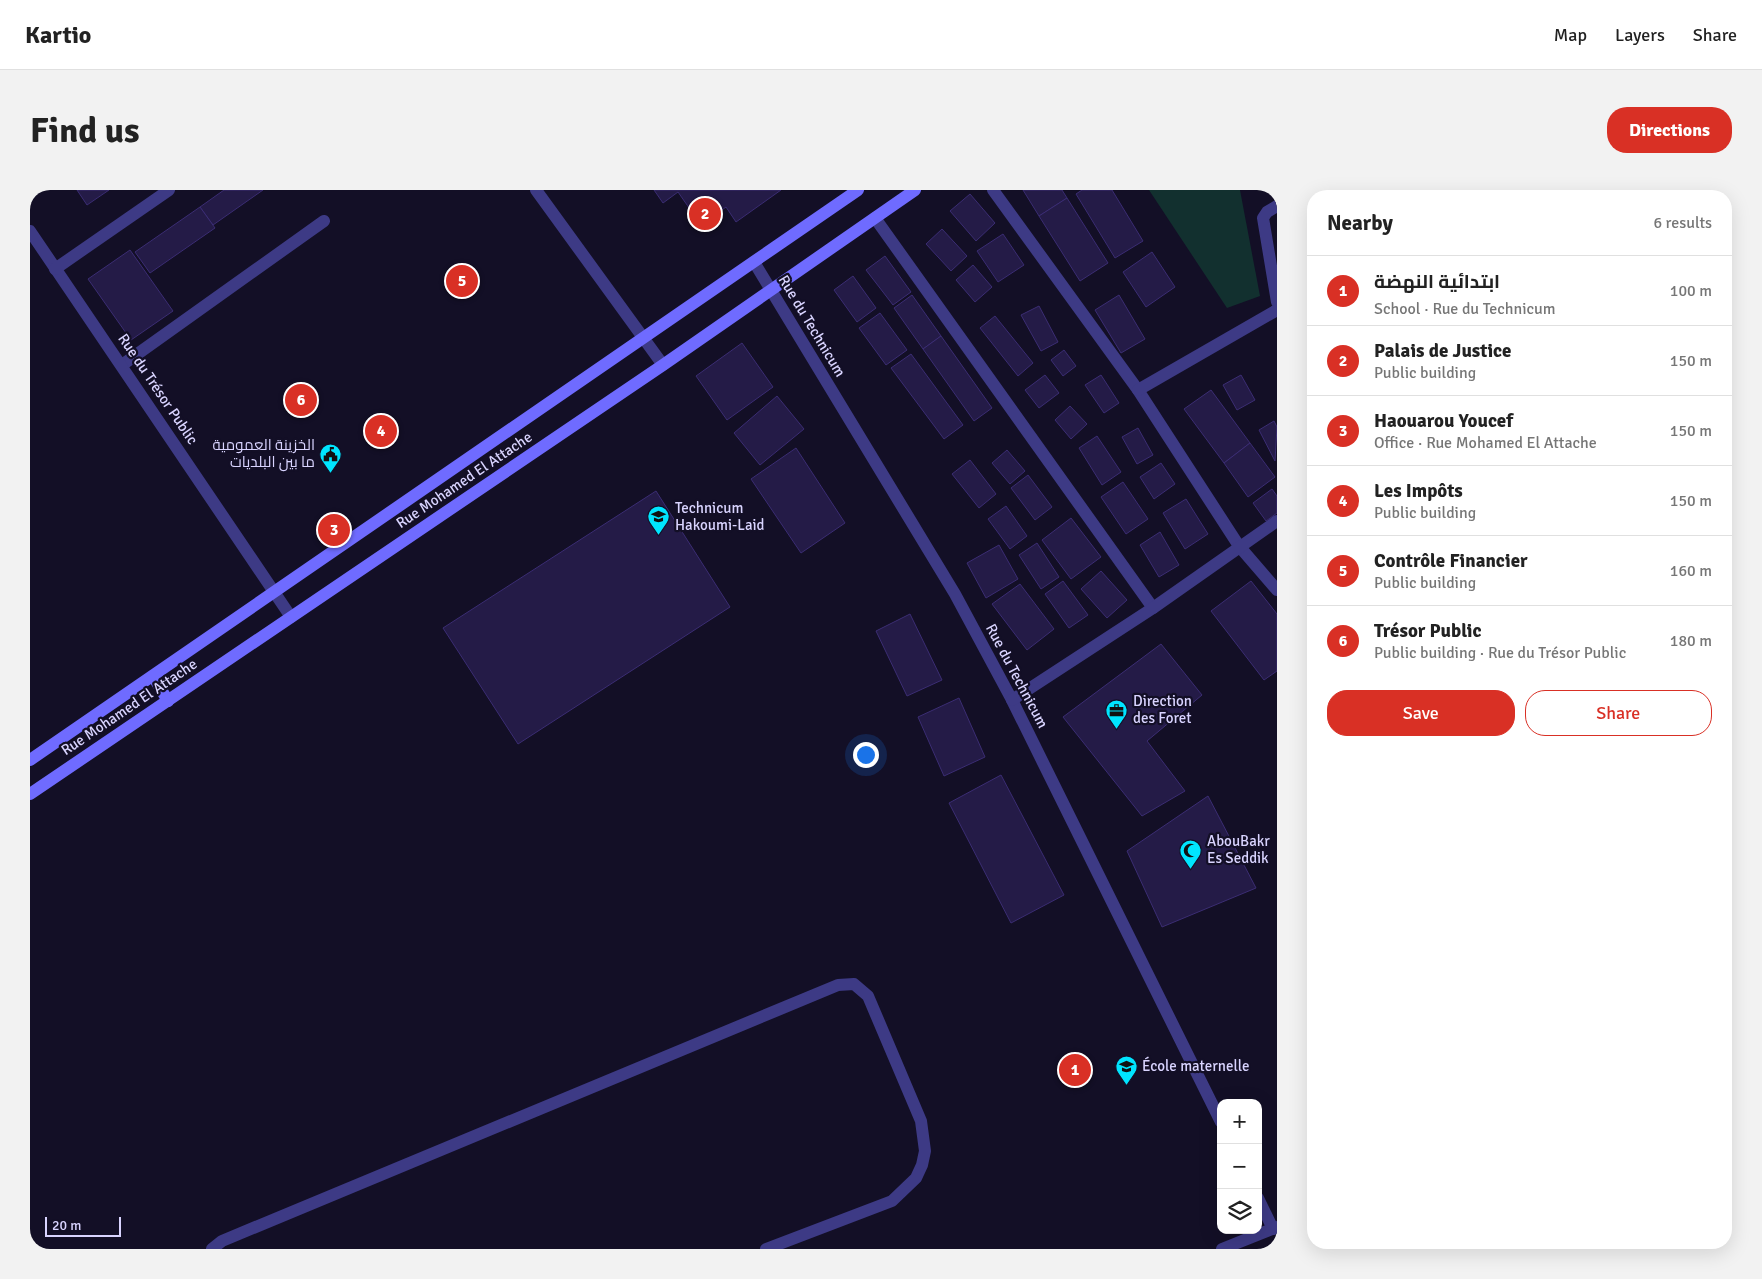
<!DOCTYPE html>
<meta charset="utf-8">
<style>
body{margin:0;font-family:Signika,Cairo,sans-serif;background:#f2f2f2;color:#222}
.controls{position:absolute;right:15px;bottom:15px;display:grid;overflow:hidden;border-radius:10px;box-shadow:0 5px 20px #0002}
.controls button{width:45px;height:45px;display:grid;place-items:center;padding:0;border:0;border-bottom:1px solid #e0e0e0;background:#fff;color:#222;font:25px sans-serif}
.scale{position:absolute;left:15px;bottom:12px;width:76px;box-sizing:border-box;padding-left:5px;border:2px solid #d9d4ff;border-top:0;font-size:14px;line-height:18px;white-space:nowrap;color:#d9d4ff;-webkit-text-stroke:4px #130f26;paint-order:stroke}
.you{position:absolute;left:835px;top:564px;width:18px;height:18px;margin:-12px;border:4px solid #fff;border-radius:50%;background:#1a73e8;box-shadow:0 0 0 8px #1a73e833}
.badge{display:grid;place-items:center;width:32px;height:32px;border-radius:50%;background:#d93025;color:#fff;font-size:16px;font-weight:700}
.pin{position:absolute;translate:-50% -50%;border:2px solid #fff;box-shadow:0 1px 5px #0006}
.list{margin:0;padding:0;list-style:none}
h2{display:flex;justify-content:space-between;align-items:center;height:65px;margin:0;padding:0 20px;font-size:21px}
h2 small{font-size:16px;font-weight:400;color:#767676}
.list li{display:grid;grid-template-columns:32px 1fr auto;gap:15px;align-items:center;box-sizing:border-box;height:70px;padding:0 20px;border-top:1px solid #e0e0e0}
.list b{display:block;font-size:19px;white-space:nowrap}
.list p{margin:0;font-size:16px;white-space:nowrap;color:#767676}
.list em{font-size:16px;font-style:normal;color:#767676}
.actions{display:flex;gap:10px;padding:15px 20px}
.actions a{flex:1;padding:11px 0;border:1px solid #d93025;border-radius:20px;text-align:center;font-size:18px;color:#d93025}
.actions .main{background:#d93025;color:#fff}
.icon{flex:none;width:28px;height:28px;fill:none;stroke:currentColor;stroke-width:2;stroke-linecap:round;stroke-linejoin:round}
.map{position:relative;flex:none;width:1247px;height:1059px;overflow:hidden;border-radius:20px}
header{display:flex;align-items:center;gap:30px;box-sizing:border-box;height:70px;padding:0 25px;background:#fff;border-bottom:1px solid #e0e0e0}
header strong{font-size:24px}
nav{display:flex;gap:28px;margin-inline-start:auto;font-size:18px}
.intro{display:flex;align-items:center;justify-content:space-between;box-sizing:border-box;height:120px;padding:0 30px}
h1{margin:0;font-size:35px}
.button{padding:12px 22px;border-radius:20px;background:#d93025;color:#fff;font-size:18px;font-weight:700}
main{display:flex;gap:30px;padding:0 30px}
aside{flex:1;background:#fff;border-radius:20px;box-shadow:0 5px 20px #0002}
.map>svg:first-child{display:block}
.green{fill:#12302f}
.building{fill:#241b47;stroke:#3b2d73}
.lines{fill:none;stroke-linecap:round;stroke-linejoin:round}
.lane{stroke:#3d3a85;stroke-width:12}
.street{stroke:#3d3a85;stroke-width:12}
.secondary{stroke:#6f6bff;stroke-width:12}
.labels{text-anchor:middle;stroke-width:4.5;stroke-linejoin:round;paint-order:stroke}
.street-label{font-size:15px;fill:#d9d4ff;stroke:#130f26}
.poi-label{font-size:15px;fill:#d9d4ff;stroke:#130f26;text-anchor:start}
</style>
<header>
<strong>Kartio</strong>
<nav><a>Map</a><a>Layers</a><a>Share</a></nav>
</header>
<div class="intro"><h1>Find us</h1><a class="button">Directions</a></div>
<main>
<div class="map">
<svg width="1247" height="1059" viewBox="0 0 1247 1059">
<rect width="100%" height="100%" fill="#130f26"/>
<!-- green -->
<polygon class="green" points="1119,0 1210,0 1230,106 1197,118"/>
<!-- building -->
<g class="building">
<polygon points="47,0 79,0 57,15"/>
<polygon points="194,0 233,0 183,35 170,17"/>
<polygon points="624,0 751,0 706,32 696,17 671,35 648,2 633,13"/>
<polygon points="993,0 1032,0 1037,8 1009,26"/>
<polygon points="1052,0 1082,0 1113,51 1085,68 1046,4"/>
<polygon points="940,4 965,33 946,51 920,21"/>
<polygon points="1037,8 1078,73 1050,91 1009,26"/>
<polygon points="170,17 185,38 120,83 105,62"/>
<polygon points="912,39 937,66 921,81 896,54"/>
<polygon points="973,44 994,75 968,92 947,61"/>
<polygon points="100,60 143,121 101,150 58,89"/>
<polygon points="1122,62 1145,97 1116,117 1093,82"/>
<polygon points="855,66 881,102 863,115 836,80"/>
<polygon points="943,75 962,97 945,112 926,90"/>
<polygon points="823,86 846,118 827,132 804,100"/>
<polygon points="882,105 911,146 893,159 864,118"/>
<polygon points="1089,105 1115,149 1091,163 1065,120"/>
<polygon points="1009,116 1028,152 1011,161 991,125"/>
<polygon points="850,123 877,160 856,175 829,138"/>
<polygon points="965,126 1003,173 988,186 950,138"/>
<polygon points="911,146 962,218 944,231 893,159"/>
<polygon points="712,153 743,197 697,230 666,186"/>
<polygon points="1034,160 1046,176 1033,186 1021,170"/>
<polygon points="881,164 933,235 914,249 861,178"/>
<polygon points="1015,185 1029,203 1009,218 995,200"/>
<polygon points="1071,185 1089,213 1074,223 1055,195"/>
<polygon points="1211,185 1225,210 1207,220 1193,195"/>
<polygon points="1181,200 1220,253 1194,273 1154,219"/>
<polygon points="747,206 774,239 730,275 704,243"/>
<polygon points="1040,216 1057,234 1041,249 1025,230"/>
<polygon points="1244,231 1247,237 1245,271 1229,240"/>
<polygon points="1108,238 1123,265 1107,274 1092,247"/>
<polygon points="1067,246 1091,282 1072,295 1049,258"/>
<polygon points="1220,253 1245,287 1218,307 1194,273"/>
<polygon points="766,258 815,333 771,363 721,289"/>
<polygon points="977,260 995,281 980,294 962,273"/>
<polygon points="940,270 966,304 949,318 922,284"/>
<polygon points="1131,273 1145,294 1124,309 1110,287"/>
<polygon points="998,285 1022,317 1005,330 981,298"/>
<polygon points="1093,292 1118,329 1096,344 1071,307"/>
<polygon points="1242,299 1247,306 1247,323 1236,331 1223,313"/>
<polygon points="626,301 700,417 488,554 413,438"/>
<polygon points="1156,309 1178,344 1155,359 1133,323"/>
<polygon points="976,316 997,346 980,359 958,329"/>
<polygon points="1041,328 1071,367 1041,389 1012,350"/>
<polygon points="1130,342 1149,375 1129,387 1110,355"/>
<polygon points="1007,353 1029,387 1011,399 989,365"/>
<polygon points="969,355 988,389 956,408 937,373"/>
<polygon points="1071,381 1097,410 1077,428 1051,399"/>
<polygon points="1033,391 1058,425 1039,438 1015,404"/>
<polygon points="1221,391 1247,424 1247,481 1234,490 1181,421"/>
<polygon points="990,394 1024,439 997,460 962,414"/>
<polygon points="880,424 912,490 877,506 846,441"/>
<polygon points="1131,454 1172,505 1117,551 1155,601 1112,626 1033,527"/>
<polygon points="929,508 955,567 914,586 888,527"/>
<polygon points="971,585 1034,705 981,733 919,613"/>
<polygon points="1178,606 1226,698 1132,737 1097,661"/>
</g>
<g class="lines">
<!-- lane -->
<polyline class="lane" points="92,175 294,31"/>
<!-- street -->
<g class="street">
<polyline points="506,0 633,175"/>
<polyline points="963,0 1108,200 1209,356 1247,400"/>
<polyline points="1247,16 1237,22 1233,28 1247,112"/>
<polyline points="845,28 1123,418"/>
<polyline points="0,41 261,427"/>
<polyline points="724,72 925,404 982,510 1191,932"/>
<polyline points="25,79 139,0"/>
<polyline points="1108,200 1247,120"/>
<polyline points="982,510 1123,418 1247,331"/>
<polyline points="1228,1008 1243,1039"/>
<polyline points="182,1059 192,1051 808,795 824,794 838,806 891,931 895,961 892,975 886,988 862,1011 736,1059"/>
<polyline points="1192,1059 1247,1037"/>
</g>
<!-- secondary -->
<g class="secondary">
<polyline points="123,486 138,511"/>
<polyline points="0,570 828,0"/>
<polyline points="0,604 633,175 885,0"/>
</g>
</g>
<!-- icons -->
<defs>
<symbol id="civic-pin" viewBox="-11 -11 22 30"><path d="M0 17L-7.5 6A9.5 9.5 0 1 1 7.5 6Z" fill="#00e5ff" stroke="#130f26"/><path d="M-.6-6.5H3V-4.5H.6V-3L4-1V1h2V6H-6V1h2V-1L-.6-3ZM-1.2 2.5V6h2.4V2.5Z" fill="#111"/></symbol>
<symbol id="school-pin" viewBox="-11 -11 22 30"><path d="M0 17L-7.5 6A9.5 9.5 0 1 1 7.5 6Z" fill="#00e5ff" stroke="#130f26"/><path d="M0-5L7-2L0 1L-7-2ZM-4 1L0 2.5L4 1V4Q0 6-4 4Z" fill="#111"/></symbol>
<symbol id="office-pin" viewBox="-11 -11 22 30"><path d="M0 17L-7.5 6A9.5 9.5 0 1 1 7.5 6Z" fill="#00e5ff" stroke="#130f26"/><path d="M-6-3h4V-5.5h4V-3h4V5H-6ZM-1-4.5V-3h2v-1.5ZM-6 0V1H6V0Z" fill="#111"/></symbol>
<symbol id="mosque-pin" viewBox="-11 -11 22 30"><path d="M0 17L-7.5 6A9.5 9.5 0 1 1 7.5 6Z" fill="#00e5ff" stroke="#130f26"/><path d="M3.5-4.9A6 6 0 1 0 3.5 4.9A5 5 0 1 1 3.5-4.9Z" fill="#111"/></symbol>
</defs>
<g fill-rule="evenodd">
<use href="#civic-pin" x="288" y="252" width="25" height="34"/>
<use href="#school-pin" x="616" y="314" width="25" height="34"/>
<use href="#office-pin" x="1074" y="508" width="25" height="34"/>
<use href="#mosque-pin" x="1148" y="648" width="25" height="34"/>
<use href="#school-pin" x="1084" y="864" width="25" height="34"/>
</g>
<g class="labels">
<!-- street labels -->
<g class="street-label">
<text transform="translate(782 136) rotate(59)" y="5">Rue du Technicum</text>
<text transform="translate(128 199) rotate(56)" y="5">Rue du Trésor Public</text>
<text transform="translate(434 290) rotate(-34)" y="5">Rue Mohamed El Attache</text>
<text transform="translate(987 486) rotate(62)" y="5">Rue du Technicum</text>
<text transform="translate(99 517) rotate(-34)" y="5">Rue Mohamed El Attache</text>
</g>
<!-- poi labels -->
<g class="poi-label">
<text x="285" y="260" text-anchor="end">الخزينة العمومية<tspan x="285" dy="17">ما بين البلديات</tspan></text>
<text x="645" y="323">Technicum<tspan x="645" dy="17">Hakoumi-Laid</tspan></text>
<text x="1103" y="516">Direction<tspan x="1103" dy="17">des Foret</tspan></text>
<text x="1177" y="656">AbouBakr<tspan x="1177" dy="17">Es Seddik</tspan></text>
<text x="1112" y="881">École maternelle</text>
</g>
</g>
</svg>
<div class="controls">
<button>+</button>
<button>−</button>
<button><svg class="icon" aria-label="layers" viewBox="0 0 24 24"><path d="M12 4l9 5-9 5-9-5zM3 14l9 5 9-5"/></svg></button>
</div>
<div class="scale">20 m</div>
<div class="you"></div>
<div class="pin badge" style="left:1045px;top:880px">1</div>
<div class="pin badge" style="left:675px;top:24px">2</div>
<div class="pin badge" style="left:304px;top:340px">3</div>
<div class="pin badge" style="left:351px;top:241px">4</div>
<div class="pin badge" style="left:432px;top:91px">5</div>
<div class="pin badge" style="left:271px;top:210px">6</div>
</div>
<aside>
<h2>Nearby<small>6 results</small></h2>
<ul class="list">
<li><span class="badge">1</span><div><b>ابتدائية النهضة</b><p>School · Rue du Technicum</p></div><em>100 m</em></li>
<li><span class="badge">2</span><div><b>Palais de Justice</b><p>Public building</p></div><em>150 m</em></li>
<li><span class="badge">3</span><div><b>Haouarou Youcef</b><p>Office · Rue Mohamed El Attache</p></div><em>150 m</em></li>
<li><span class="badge">4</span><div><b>Les Impôts</b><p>Public building</p></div><em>150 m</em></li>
<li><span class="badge">5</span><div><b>Contrôle Financier</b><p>Public building</p></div><em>160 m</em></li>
<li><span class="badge">6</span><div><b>Trésor Public</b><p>Public building · Rue du Trésor Public</p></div><em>180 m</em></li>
</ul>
<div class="actions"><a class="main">Save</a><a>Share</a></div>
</aside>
</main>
